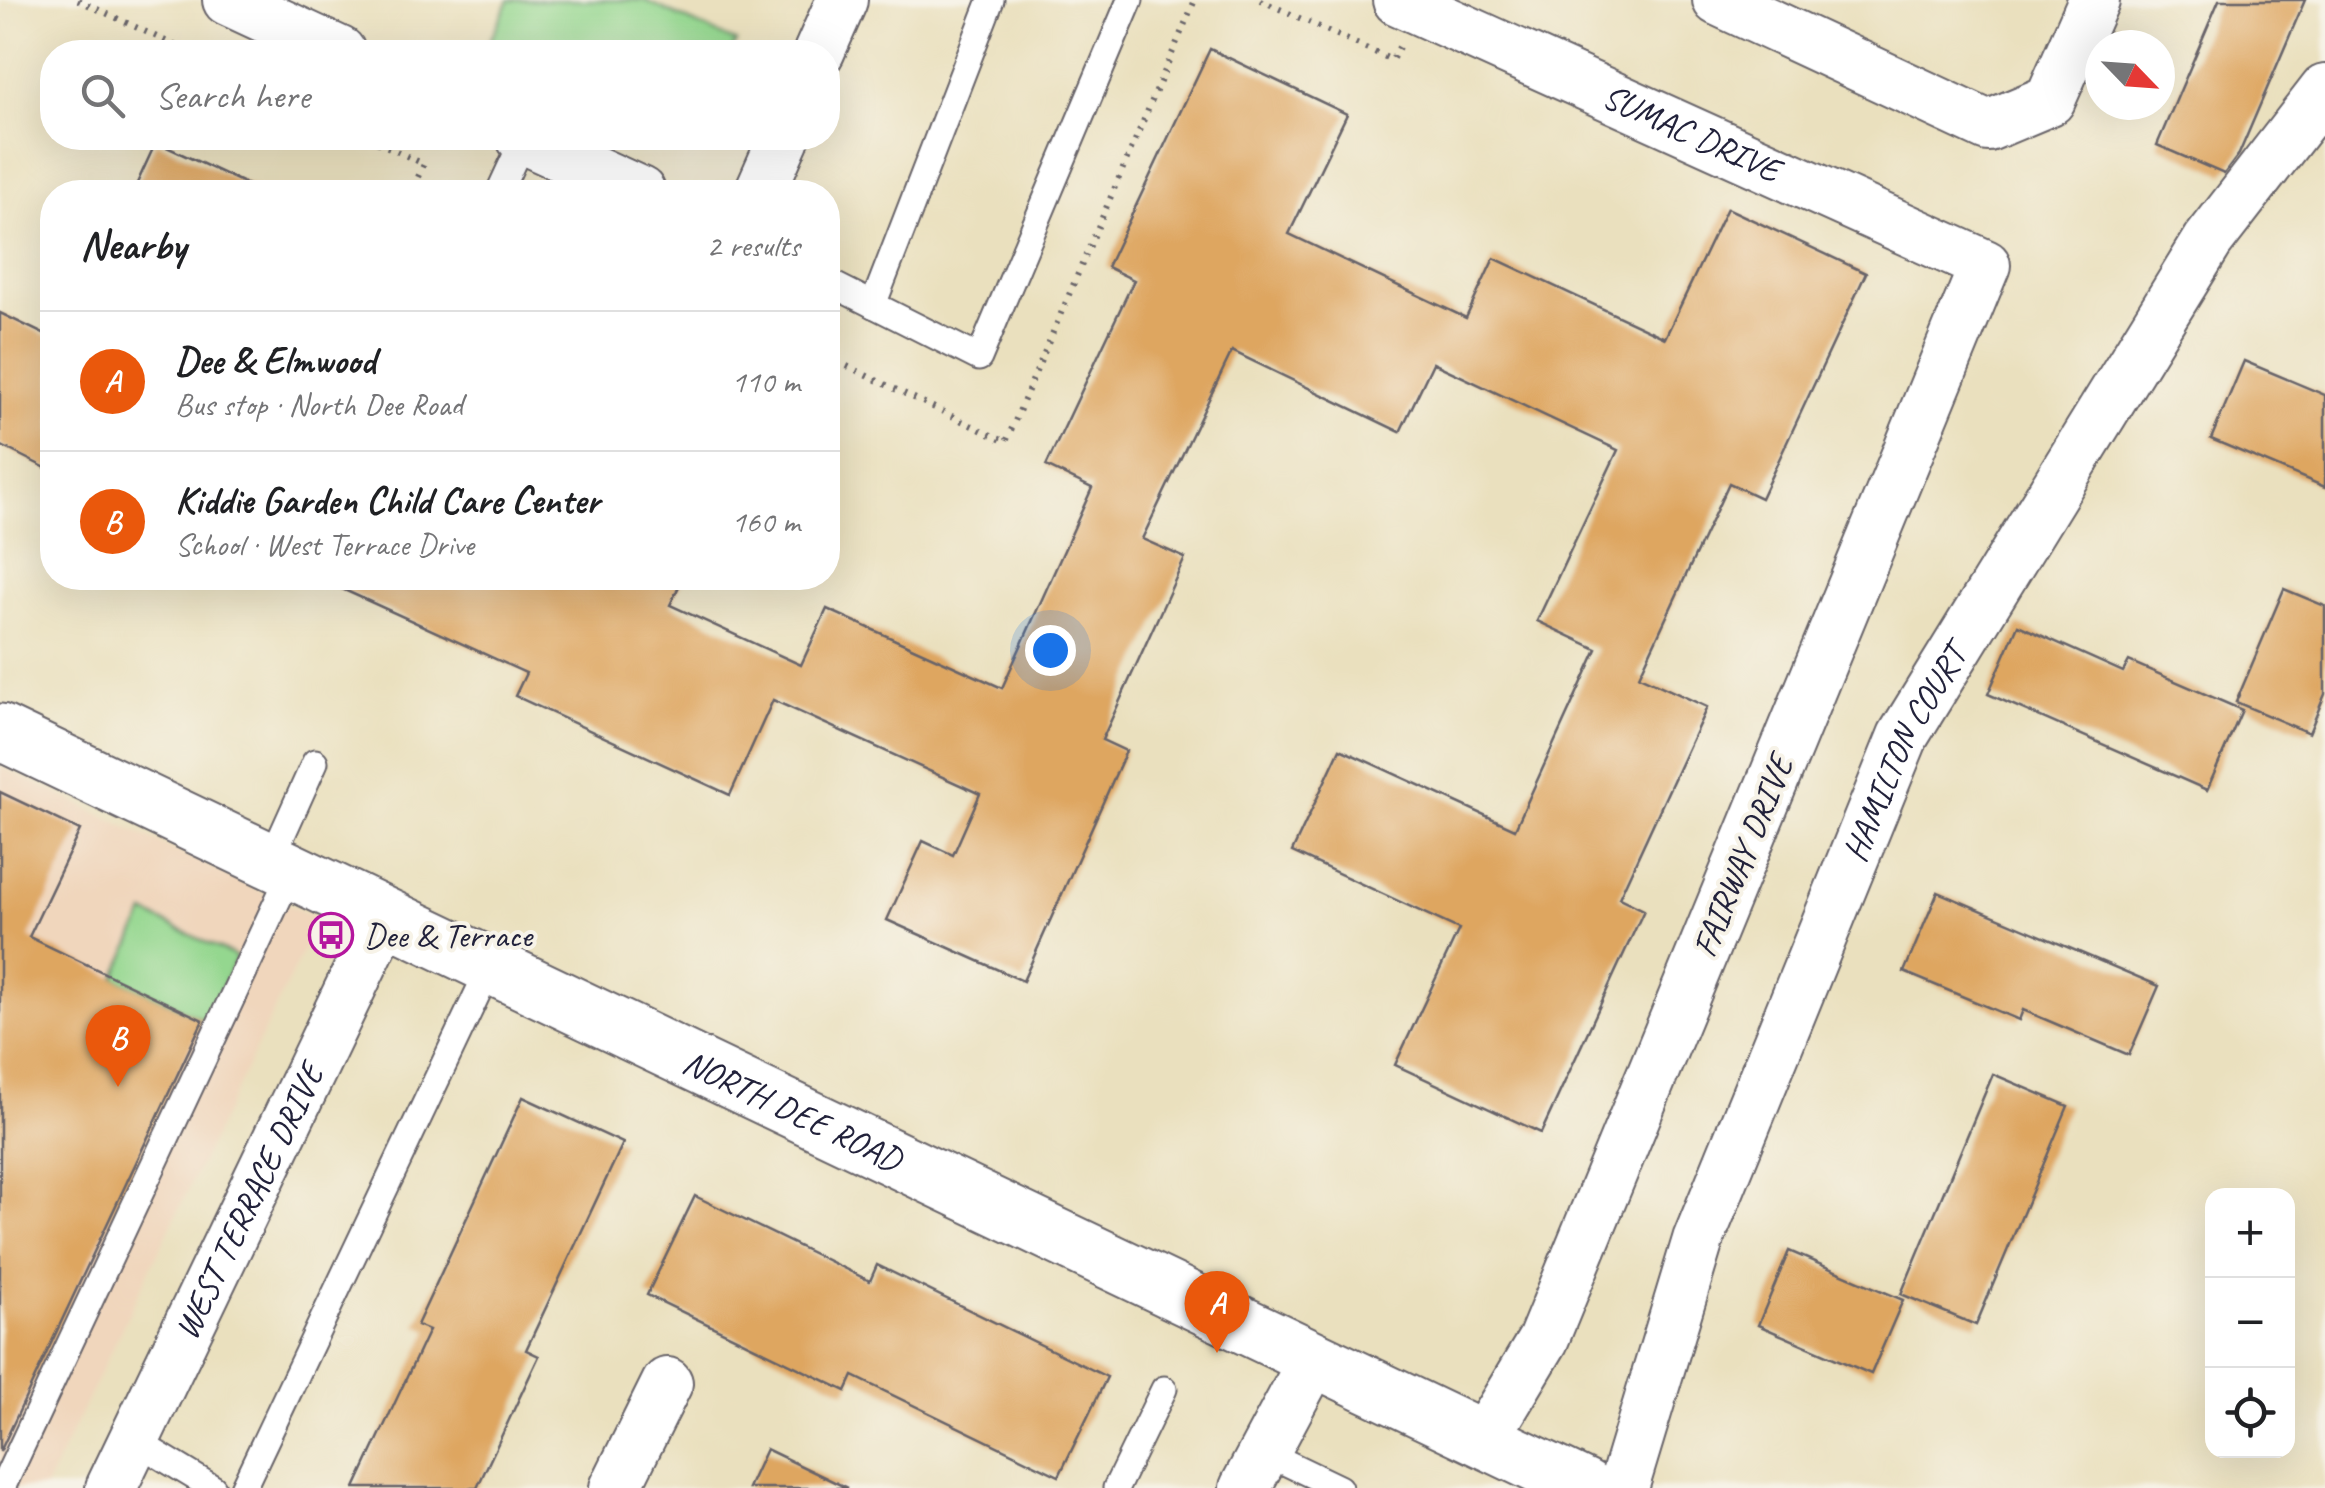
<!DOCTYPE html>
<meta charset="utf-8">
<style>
body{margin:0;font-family:Caveat,sans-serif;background:#f2f2f2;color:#202124}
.controls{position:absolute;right:30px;bottom:30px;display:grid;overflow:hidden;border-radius:20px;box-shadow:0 10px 40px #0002}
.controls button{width:90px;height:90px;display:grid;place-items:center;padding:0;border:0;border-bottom:2px solid #e0e0e0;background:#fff;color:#202124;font:50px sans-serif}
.compass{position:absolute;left:2085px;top:30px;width:90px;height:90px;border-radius:50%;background:#fff;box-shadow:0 10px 40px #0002;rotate:115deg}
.you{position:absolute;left:1050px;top:650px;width:35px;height:35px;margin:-25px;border:8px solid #fff;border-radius:50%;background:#1a73e8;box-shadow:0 0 0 15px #1a73e833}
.badge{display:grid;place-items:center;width:65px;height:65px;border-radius:50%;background:#ea580c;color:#fff;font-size:32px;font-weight:700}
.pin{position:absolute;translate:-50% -82px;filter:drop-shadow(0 2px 5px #0008)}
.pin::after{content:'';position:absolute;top:52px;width:35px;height:30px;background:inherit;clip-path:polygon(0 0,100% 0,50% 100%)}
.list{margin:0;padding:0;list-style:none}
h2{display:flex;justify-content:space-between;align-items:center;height:130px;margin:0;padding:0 40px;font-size:42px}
h2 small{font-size:32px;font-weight:400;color:#757577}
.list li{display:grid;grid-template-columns:65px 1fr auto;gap:30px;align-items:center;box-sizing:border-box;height:140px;padding:0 40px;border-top:2px solid #e0e0e0}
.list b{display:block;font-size:38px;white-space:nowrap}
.list p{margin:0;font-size:32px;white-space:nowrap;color:#757577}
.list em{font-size:32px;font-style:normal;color:#757577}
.icon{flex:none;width:55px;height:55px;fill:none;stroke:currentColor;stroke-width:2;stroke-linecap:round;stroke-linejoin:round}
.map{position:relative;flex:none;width:2325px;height:1488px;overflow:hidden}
.search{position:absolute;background:#fff;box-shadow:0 10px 40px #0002;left:40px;top:40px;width:800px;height:110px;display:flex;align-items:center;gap:25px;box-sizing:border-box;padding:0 35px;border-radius:40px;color:#757577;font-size:38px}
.panel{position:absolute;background:#fff;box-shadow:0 10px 40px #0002;left:40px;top:180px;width:800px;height:410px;border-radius:40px}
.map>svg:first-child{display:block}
.built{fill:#f0d6bc}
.green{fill:#94d78f;stroke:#5b7c65;stroke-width:2.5}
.building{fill:#dea661}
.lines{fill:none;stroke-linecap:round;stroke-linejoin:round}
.service-casing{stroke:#686469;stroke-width:29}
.minor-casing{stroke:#686469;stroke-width:54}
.tertiary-casing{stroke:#686469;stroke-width:59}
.path{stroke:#686469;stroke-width:6;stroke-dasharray:2.5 8;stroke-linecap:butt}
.service{stroke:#fff;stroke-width:25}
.minor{stroke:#fff;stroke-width:50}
.tertiary{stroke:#fff;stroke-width:55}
.labels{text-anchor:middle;stroke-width:8;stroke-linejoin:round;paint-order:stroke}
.street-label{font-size:35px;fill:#22223b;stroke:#f7f3e8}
.poi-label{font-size:35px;fill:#22223b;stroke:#f7f3e8;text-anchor:start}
</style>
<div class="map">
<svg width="2325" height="1488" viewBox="0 0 2325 1488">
<rect width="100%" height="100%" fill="#f7f3e8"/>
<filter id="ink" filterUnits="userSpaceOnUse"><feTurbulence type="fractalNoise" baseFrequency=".01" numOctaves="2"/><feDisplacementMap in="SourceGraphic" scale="20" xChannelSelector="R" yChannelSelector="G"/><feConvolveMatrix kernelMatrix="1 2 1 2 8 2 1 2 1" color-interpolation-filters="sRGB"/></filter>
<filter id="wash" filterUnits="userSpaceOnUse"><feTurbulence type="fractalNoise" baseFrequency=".0048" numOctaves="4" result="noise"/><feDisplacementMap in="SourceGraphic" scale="40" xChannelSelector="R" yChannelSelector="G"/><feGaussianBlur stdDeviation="2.25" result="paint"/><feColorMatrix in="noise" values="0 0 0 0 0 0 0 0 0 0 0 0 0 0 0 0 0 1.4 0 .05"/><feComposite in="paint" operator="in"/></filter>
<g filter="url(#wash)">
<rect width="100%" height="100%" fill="#eae0be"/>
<!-- built -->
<polygon class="built" points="0,766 318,919 45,1488 0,1488"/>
<!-- green -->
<g class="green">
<polygon points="509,0 644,0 736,42 731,52 499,52 487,47"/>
<polygon points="145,913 237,957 206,1021 115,978"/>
</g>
<g id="blocks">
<!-- building -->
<g class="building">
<polygon points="2219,0 2305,0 2239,154 2224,174 2157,145"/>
<polygon points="1210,49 1347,114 1289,234 1466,318 1494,258 1665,338 1727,208 1866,273 1761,498 1729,483 1639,676 1707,707 1619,898 1644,910 1541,1133 1395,1065 1459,929 1292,852 1340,749 1515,829 1597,649 1537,621 1618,450 1433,363 1400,432 1232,351 1142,539 1185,558 1102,740 1126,751 1023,981 887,920 923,841 953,855 980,794 773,700 730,795 515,696 526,673 318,578 683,578 670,605 801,665 827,609 1002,688 1092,488 1046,466 1134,280 1107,267"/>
<polygon points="156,142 263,192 133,192"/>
<polygon points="0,313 52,338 52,471 0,445"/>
<polygon points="2244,361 2325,395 2325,487 2211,439"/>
<polygon points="2284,589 2325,606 2325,694 2309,733 2236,702"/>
<polygon points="2018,625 2123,672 2129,661 2242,710 2207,790 1988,694"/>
<polygon points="0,792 80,830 29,937 203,1020 0,1452"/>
<polygon points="1938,892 2159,986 2129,1055 2023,1010 2019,1020 1904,972"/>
<polygon points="1993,1074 2068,1106 1976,1325 1901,1294"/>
<polygon points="523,1097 623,1143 526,1350 539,1356 477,1488 355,1488 429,1330 417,1325"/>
<polygon points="695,1196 870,1281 877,1265 1107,1377 1059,1476 853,1376 846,1391 647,1295"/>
<polygon points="1789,1251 1903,1300 1871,1374 1758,1325"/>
<polygon points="766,1449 847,1488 748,1488"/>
</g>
</g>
</g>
<g filter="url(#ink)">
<use href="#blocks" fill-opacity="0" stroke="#686469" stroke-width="2.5"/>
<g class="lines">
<defs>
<g id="service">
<polyline points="499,192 524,138"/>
<polyline points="828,282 979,358 1130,0"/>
<polyline points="873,305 991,0"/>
<polyline points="270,862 315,762"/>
<polyline points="134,1440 213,1488"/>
<polyline points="1264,1452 1339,1488"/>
<polyline points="2,1488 291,872"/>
<polyline points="243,1488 490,967"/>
<polyline points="1116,1488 1164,1389"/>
</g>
<g id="minor">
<polyline points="228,0 340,52"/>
<path id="s1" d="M 1398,0 L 1985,265 L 1543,1340 L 1483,1440"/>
<polyline points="1718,0 1988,126 2050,100 2094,0"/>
<polyline points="819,52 842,0"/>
<polyline points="522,138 640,192"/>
<polyline points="760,192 784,138"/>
<path id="s2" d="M 111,1488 L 385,916"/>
<polyline points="615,1488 667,1383"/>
<polyline points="1245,1488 1314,1359"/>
<path id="s3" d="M 1623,1488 L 1698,1240 L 1903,736 L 2208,241 L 2325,90"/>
</g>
<g id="tertiary">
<path id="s4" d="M 0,732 L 1585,1488"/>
</g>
</defs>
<!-- service casing -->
<use href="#service" class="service-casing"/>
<!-- minor casing -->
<use href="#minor" class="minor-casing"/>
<!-- tertiary casing -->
<use href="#tertiary" class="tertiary-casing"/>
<!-- path -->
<g class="path">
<polyline points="78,0 189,52"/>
<polyline points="1260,0 1392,60 1399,47"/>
<polyline points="368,138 424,164 411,192"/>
<polyline points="828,357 1006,442 1195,0"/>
</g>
<!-- service -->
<use href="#service" class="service"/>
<!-- minor -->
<use href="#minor" class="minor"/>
<!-- tertiary -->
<use href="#tertiary" class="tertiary"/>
</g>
</g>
<!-- icons -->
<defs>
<symbol id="bus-ring" viewBox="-11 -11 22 22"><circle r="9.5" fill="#f7f3e8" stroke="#b5179e" stroke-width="1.5"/><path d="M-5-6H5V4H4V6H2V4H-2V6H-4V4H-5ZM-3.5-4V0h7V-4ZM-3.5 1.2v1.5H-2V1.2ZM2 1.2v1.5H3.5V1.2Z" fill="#b5179e"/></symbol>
</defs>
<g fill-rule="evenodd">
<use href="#bus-ring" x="306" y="910" width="50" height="50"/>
</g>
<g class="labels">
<!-- street labels -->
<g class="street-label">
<text dy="12" stroke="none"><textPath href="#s1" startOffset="322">SUMAC DRIVE</textPath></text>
<text dy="12" stroke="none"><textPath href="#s3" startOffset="788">HAMILTON COURT</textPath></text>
<text transform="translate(1742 856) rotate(-68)" y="12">FAIRWAY DRIVE</text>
<text dy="12" stroke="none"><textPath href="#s4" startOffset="878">NORTH DEE ROAD</textPath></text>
<text dy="12" stroke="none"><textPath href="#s2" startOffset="318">WEST TERRACE DRIVE</textPath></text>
</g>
<!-- poi labels -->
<g class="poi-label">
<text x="364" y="947">Dee &amp; Terrace</text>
</g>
</g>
</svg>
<div class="controls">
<button>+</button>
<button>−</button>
<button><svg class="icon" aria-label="locate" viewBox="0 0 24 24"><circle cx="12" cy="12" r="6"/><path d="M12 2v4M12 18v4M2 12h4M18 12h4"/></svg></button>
</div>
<svg class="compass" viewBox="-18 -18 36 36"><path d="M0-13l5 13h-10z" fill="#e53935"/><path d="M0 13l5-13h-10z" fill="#757577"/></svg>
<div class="you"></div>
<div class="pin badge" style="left:1217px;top:1353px">A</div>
<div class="pin badge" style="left:118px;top:1087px">B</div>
<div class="search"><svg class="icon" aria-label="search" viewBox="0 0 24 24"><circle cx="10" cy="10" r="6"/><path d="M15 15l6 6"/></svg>Search here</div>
<section class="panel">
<h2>Nearby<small>2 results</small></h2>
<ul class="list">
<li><span class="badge">A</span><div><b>Dee &amp; Elmwood</b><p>Bus stop · North Dee Road</p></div><em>110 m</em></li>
<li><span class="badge">B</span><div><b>Kiddie Garden Child Care Center</b><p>School · West Terrace Drive</p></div><em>160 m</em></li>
</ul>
</section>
</div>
